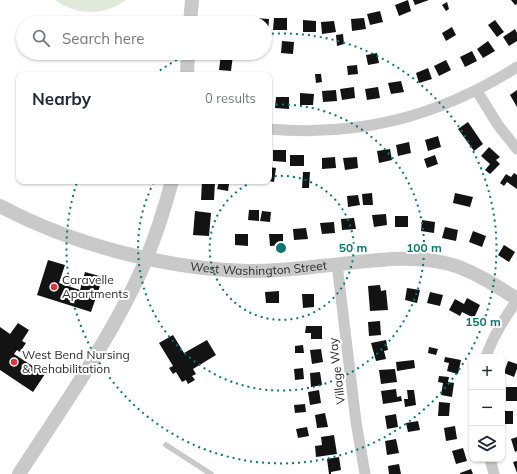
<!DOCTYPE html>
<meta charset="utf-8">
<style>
body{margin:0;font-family:Mulish,sans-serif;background:#f2f2f3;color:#1f2937}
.controls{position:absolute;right:12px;bottom:12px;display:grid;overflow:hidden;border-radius:8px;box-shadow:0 1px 3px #0004}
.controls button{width:36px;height:36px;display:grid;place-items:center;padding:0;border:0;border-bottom:1px solid #e0e1e3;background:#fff;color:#1f2937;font:20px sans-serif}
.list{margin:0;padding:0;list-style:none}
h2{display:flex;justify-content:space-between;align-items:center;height:52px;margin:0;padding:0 16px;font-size:17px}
h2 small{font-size:13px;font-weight:400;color:#747a83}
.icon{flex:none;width:22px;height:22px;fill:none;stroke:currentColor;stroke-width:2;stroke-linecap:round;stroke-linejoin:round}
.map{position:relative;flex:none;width:517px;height:474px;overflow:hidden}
.search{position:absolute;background:#fff;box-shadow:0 1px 3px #0004;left:16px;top:16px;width:256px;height:44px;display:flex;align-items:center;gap:10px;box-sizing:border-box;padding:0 14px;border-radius:22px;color:#747a83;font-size:15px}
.panel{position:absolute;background:#fff;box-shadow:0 1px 3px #0004;left:16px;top:72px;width:256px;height:112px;border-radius:8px}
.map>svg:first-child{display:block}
.green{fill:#e1e9da}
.building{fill:#131313}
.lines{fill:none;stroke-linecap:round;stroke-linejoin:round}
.service{stroke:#c9c9c9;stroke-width:5.5}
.minor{stroke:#c9c9c9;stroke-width:11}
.tertiary{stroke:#c9c9c9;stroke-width:14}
.ring{fill:none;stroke:#0f766e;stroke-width:2;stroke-dasharray:2 4}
.poi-dot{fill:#da363b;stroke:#fff;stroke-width:1.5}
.labels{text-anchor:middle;stroke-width:4;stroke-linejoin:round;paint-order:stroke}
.street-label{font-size:12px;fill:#2c2c2c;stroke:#fff}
.poi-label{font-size:12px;fill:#2c2c2c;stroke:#fff;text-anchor:start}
.centre{fill:#0f766e;stroke:#fff;stroke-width:2}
.ring-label{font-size:12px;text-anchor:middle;font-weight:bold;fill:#0f766e;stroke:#fff;stroke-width:4;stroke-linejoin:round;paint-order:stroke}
</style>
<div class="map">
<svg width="517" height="474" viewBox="0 0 517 474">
<rect width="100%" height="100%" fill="#fff"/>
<!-- green -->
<path class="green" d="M 55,0 L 126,0 C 104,16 77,16 55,0 Z"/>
<!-- building -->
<g class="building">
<polygon points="408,0 411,11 399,16 395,5"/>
<polygon points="413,0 429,0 415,5"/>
<polygon points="511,0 517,0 517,4 515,5"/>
<polygon points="447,2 449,9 446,11 442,5"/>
<polygon points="380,11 383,22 370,25 367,14"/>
<polygon points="255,18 269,19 268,36 265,35 265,23 255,23"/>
<polygon points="274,18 287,18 287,30 273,30"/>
<polygon points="364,18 366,29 352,31 351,19"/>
<polygon points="220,20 230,22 230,23 220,23"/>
<polygon points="303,20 316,21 316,32 303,32"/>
<polygon points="495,20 504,32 497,37 488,25"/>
<polygon points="334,21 336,32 322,34 321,22"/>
<polygon points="452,27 456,35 446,41 442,33"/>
<polygon points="515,29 517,33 517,41 509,46 503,37"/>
<polygon points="343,34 344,44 337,46 336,35"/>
<polygon points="282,41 294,42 293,54 281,53"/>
<polygon points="488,41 495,51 483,58 477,49"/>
<polygon points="472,51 477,61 465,67 460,57"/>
<rect x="235" y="53" width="9" height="5"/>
<polygon points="377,53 379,63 368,65 366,55"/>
<polygon points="221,54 233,55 231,71 219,70"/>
<polygon points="446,60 451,70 439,76 434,66"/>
<polygon points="357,65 358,74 348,75 347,66"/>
<polygon points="428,68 432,79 419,83 416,73"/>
<polygon points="315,74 321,74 322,82 316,83"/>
<polygon points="401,81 404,92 391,94 388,83"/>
<polygon points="354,87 355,98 342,100 340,89"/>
<polygon points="378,87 380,98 367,100 365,89"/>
<polygon points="336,90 337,101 323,102 322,91"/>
<polygon points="517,90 517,107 510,95"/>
<polygon points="300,93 314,94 313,105 300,105"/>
<polygon points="276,97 289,97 289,109 275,108"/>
<polygon points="468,122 483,144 474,151 458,129"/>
<polygon points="438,136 441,147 428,151 425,140"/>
<polygon points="409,142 411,153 398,156 396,145"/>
<polygon points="489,147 500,157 496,160 500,164 490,174 485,170 490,164 481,156"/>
<polygon points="390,149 392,160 379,163 377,151"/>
<polygon points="273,150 286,150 286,162 273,161"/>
<rect x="290" y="155" width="14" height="11"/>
<polygon points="435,155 438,164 427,168 424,159"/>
<polygon points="335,157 336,168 322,169 322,158"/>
<polygon points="357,157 358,168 345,170 343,158"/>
<polygon points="269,167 276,168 274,182 269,181"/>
<polygon points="303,172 310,172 309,188 302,188"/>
<polygon points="514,173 517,175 517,189 507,182 504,186 500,183 506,174 511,177"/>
<polygon points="202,181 215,182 214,200 201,200"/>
<polygon points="219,182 229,184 228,191 217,189"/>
<polygon points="372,193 373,205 363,205 362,194"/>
<polygon points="455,193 473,197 470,207 453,203"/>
<polygon points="358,195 360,205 348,207 347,196"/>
<polygon points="249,210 259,210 259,221 248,220"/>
<polygon points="195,211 211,213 209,236 193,235"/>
<polygon points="262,211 271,212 270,222 260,221"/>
<polygon points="386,214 387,225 374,227 372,215"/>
<rect x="395" y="216" width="13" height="11"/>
<polygon points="354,218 356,229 342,230 341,219"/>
<polygon points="422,220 435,222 434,233 421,231"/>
<polygon points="334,222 335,233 322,234 320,223"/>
<polygon points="445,227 458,230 456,241 442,238"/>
<polygon points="306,228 308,239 294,240 293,229"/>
<polygon points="473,231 486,236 482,247 469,242"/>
<polygon points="235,234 248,234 248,246 235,245"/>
<polygon points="269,234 283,234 283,245 270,246"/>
<polygon points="504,245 515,252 509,262 498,255"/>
<polygon points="48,260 65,265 59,283 80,290 85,272 103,277 91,312 37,295"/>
<polygon points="380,285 381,291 386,290 388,310 370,311 368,286"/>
<polygon points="407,288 420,290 417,303 405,300"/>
<polygon points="279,291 279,303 266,303 265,292"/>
<polygon points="430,292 443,295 440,306 427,303"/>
<polygon points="302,294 314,294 314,307 303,308"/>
<polygon points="467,298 480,305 474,318 462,312 460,316 449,310 455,299 464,304"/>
<polygon points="380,321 381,335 369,336 368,322"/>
<polygon points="18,323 29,330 22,341 26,343 20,352 17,350 14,354 45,374 33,392 0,370 0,327 10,334"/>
<polygon points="306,326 322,326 322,339 311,339 311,333 305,333"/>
<polygon points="173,335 184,353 207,340 216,355 193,369 196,374 192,376 195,380 188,384 186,380 182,382 176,372 173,374 169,368 173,366 159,343"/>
<polygon points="386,340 388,350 384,351 386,359 376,361 371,343"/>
<polygon points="303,345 304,353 295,353 295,346"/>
<polygon points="429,347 438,349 436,355 428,353"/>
<polygon points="321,349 323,362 312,364 310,350"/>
<polygon points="445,357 461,360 458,374 447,371 449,363 444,362"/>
<polygon points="414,360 415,368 397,371 396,362"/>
<polygon points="508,361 517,364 517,369 514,377 504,373"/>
<polygon points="303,368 304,379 295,380 294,369"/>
<polygon points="395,369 397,382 381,384 379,370"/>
<polygon points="320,372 322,385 311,387 310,373"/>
<polygon points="439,376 449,377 448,382 454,383 452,397 441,395 443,383 438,382"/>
<rect x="506" y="387" width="11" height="14"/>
<polygon points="396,389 397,397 401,396 402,401 383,404 381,391"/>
<polygon points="319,390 321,403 310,405 308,392"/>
<polygon points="407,390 414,390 416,405 405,407 404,399 408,399"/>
<polygon points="439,402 450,403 449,416 438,416"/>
<polygon points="305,404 306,412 295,413 294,405"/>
<rect x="502" y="411" width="11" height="13"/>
<polygon points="325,413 328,427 317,428 315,415"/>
<polygon points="396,414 398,427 387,429 385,416"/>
<polygon points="418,421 420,430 408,432 406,423"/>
<polygon points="455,426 457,439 446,441 444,428"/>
<polygon points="307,427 309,436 298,438 296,429"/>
<polygon points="334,435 337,454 316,457 315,446 322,445 321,437"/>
<polygon points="517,437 517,451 515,452 511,439"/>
<polygon points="396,439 399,453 387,455 385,441"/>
<polygon points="463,448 467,461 456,464 452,451"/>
<polygon points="339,457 341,470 331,472 331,474 329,474 327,459"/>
<polygon points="517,461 517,473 513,462"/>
<polygon points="399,464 401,474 389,474 388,466"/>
<polygon points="471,469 473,474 460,474 460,473"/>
</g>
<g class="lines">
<!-- service -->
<polyline class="service" points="166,445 211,474"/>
<!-- minor -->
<g class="minor">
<polyline points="477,91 498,125 517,149"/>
<path d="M 269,129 C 361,137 439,116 517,67"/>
<polyline points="337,264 356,422 365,474"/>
<path d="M 486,357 C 493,336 505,318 517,300"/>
<polyline points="490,459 494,474"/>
</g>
<!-- tertiary -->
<g class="tertiary">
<polyline points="190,23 192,0"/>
<polyline points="187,75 188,53"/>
<path id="s1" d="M 0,206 C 73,245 166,269 249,271 C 273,271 297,269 321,266 C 366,262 412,252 456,266 C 478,274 497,286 517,299"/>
<path d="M 19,474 C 58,414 100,354 132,290 C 150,255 162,218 172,181"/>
</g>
</g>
<!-- distance rings -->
<g class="ring">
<path d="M269 177A72 72 0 1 1 255 181"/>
<path d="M270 105A143 143 0 1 1 154 182"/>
<path d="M155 74A215 215 0 0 1 190 53M266 34A215 215 0 1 1 77 182"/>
</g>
<!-- markers -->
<g class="poi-dot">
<circle cx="54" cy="287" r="4"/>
<circle cx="14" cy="362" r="4"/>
</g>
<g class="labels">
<!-- street labels -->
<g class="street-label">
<text dy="4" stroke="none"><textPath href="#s1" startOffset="269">West Washington Street</textPath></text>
<text transform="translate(337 371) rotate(-97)" y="4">Village Way</text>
</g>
<!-- poi labels -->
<g class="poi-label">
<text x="62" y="284">Caravelle<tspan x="62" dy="14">Apartments</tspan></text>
<text x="22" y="359">West Bend Nursing<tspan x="22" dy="14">&amp; Rehabilitation</tspan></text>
</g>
</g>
<circle cx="281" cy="248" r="6" class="centre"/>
<g class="ring-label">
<text x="353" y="252">50 m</text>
<text x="424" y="252">100 m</text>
<text x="483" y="326">150 m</text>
</g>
</svg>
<div class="controls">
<button>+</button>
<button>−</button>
<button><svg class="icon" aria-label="layers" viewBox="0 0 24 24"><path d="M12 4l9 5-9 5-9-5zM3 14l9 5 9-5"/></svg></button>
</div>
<div class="search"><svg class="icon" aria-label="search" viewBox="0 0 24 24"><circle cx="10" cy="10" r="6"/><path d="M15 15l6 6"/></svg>Search here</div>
<section class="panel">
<h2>Nearby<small>0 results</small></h2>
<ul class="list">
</ul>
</section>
</div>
